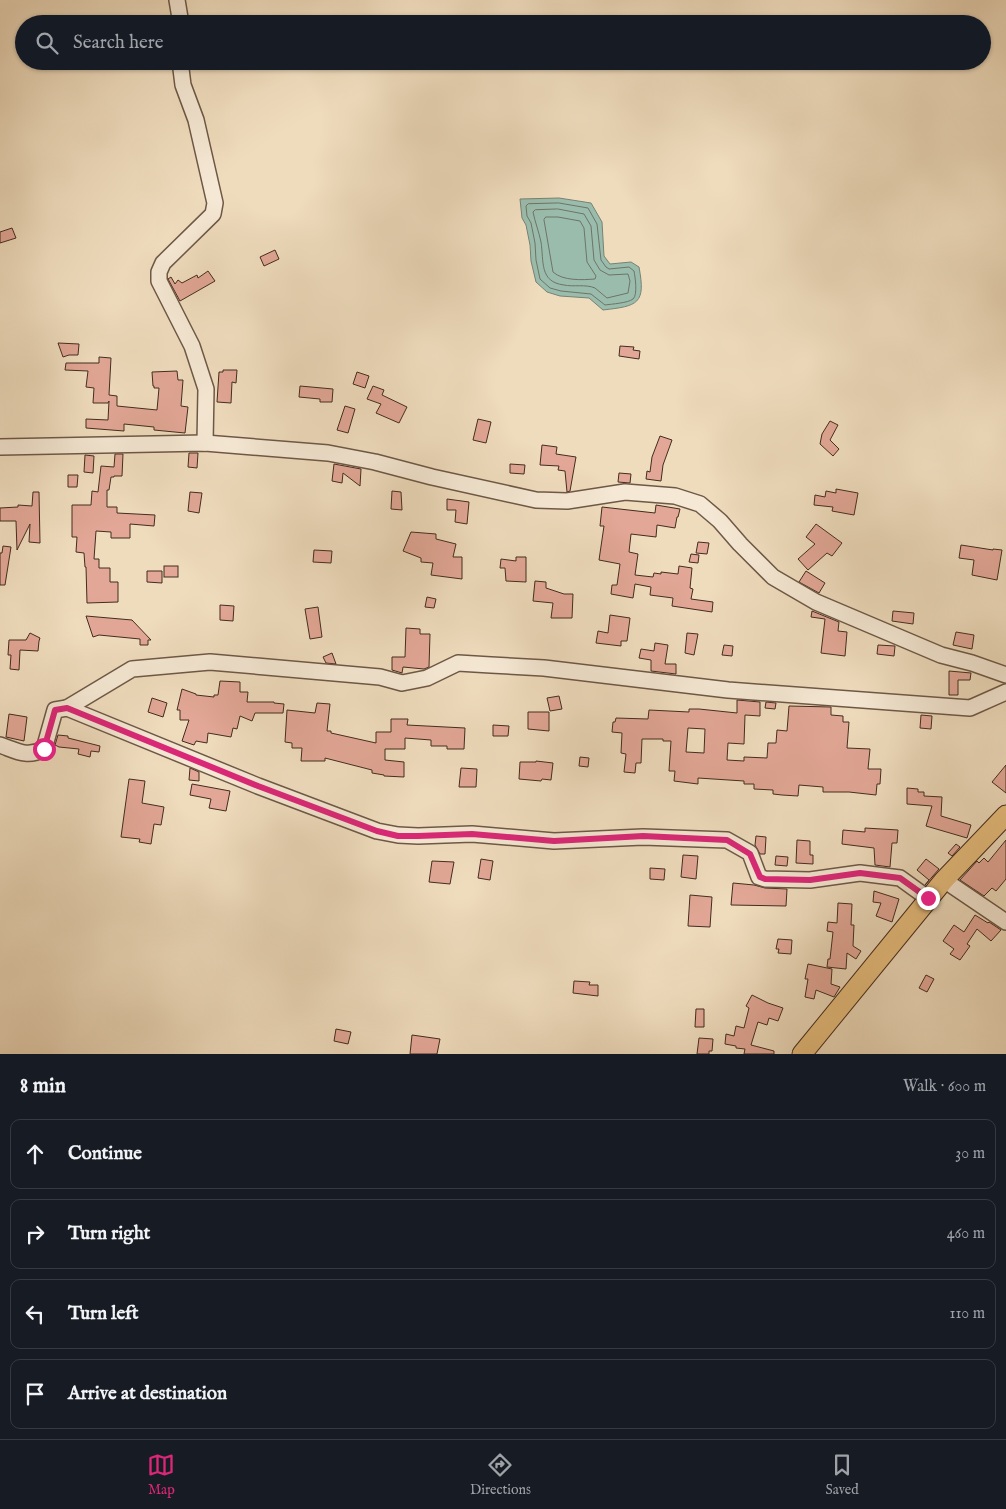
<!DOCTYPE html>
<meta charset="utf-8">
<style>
body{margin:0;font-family:"IM FELL English",serif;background:#242831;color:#f1f3f6}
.stop{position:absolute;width:15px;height:15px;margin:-11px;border:4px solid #db2777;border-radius:50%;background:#fff}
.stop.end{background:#db2777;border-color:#fff;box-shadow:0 1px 5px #0008}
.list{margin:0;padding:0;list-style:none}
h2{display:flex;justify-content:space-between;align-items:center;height:65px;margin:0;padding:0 20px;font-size:21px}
h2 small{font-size:16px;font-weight:400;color:#9ea1a6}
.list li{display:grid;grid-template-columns:32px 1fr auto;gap:15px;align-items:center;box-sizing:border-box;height:70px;margin:0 10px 10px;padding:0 10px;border:1px solid #363941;border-radius:10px}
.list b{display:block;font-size:19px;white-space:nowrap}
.list em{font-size:16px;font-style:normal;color:#9ea1a6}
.icon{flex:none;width:28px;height:28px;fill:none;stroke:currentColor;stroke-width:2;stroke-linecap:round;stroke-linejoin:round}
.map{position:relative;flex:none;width:1006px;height:1054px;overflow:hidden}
.search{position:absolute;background:#171b24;box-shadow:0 1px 4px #0004;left:15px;right:15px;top:15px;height:55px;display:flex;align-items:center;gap:12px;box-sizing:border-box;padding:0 18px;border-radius:28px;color:#9ea1a6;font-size:19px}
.sheet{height:385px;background:#171b24}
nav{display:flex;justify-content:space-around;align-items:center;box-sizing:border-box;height:70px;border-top:1px solid #363941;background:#171b24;font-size:14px;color:#9ea1a6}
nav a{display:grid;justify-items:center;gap:2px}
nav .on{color:#db2777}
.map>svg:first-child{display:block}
.water{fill:#9abcac;stroke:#778274}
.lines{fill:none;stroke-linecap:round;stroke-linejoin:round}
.shore{stroke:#6e7466;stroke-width:1}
.building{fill:#e2a796;stroke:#432c1f;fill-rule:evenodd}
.minor-casing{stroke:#6e5846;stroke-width:18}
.major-casing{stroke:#432c1f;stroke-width:21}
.minor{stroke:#f5e8d4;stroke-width:15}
.major{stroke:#e8be7e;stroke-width:19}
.route{stroke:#db2777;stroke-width:6}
</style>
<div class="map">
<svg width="1006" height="1054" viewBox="0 0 1006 1054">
<rect width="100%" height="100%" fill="#efdcbd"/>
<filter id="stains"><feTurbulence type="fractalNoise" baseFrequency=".004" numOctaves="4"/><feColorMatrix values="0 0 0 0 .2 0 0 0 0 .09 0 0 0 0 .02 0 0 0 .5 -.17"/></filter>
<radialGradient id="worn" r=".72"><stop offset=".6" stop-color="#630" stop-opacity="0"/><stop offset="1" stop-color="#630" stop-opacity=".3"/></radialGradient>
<!-- water -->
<path class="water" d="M 559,198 L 591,203 L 602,222 L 604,256 L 610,264 L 631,262 L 639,267 C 646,304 638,306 603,310 L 589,298 L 560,296 L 547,292 L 536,282 L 531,261 L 530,245 L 526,225 L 522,218 L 520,199 Z"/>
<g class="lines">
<!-- shore -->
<g class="shore">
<path d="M 559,203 L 588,208 L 597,224 L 601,260 L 606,267 L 609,269 L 629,267 L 634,271 C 635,276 638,295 633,299 C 628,303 612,304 605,305 L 591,294 L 561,291 L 550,288 L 540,279 L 536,260 L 535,243 L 531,223 L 527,216 L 526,206 L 528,204 Z"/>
<path d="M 558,209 L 584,214 L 591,226 L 594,260 L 600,270 L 609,275 L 628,274 L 630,281 L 628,293 L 607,298 C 603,295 599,291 595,288 C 586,284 573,287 564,285 C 539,282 544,261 541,242 C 539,232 535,222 533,212 L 535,210 Z"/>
<path d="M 546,217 L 558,217 L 580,221 L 584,228 L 587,262 L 596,276 L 595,279 C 582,280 563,281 553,272 L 544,220 Z"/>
</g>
</g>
<!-- building -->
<g class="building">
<polygon points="12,228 16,238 0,243 0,232"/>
<polygon points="275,250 279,259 264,266 260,257"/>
<polygon points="208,271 215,281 180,301 168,279 171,277 175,284 178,280 182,283 197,275 198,278"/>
<polygon points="58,343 79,344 78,355 69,355 63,357"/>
<polygon points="620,346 634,347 633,350 640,351 639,359 619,356"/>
<polygon points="99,357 111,358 109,395 117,396 117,406 157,410 159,388 154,388 154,386 153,386 152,372 177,371 178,380 183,380 181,406 188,407 185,433 154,430 154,427 124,424 124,431 86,428 86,419 108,420 109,401 108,403 93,403 94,388 86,387 88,371 65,370 66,363 99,363"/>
<polygon points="223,370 237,370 236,383 232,382 231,403 217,402 219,372 223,372"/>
<polygon points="357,372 369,376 365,388 353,384"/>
<polygon points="300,386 333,389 332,402 320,402 320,399 299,397"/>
<polygon points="373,386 384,390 382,395 407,407 399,423 376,413 381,404 367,399"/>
<polygon points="345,406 355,409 348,433 337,430"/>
<polygon points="478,419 491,422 486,443 473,440"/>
<polygon points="830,421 838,425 830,440 839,449 833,456 820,444 822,434"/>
<polygon points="660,436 672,440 663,465 661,481 646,479 647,471 650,472 652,457"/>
<polygon points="542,445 557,447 556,454 576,457 570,491 567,492 565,471 558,470 559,466 540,465"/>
<polygon points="189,453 198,453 197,468 188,467"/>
<polygon points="115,454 123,454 122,476 114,476 114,477 111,477 109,490 107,490 107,507 117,507 117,513 155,515 154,526 130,524 130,538 111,538 111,532 96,531 94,559 99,559 99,568 110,568 110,582 118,582 118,602 87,603 86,567 85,567 84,553 76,552 77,537 72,537 72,505 91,505 92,491 98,492 101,466 114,467"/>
<polygon points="85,455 94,456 93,473 84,472"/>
<polygon points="334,464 361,469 360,486 343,473 342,483 332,481"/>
<polygon points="510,464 525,465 524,474 510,473"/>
<polygon points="619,473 631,474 630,483 618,482"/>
<polygon points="68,475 78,475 77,487 68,487"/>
<polygon points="836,489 858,493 854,515 832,511 833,507 814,505 815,495 825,497 826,491 836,493"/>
<polygon points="392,491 401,492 402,510 391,509"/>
<polygon points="33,492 39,492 40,543 29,542 30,524 17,550 16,521 0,521 0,508 18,507 18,505 32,506"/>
<polygon points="190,492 202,493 199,513 188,511"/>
<polygon points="447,499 469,502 467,524 455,522 456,510 447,510"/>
<polygon points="656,505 680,509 678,517 677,517 675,528 657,525 656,537 631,534 629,552 638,554 635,575 653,577 654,573 661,574 661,572 678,574 679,566 692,568 690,588 693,589 691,599 713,602 712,612 672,606 673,598 650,595 651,587 635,584 633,598 611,594 612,585 617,585 620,564 599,560 604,526 600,526 602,507 655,513"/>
<polygon points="816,524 842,543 832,556 827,553 808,570 798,559 815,544 806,537"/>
<polygon points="411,532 436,534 436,539 456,544 453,557 462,557 462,579 431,575 433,563 421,562 421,558 403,551"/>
<polygon points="698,542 709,543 707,554 696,553"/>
<polygon points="961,545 993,550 993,549 1002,550 997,580 972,575 974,560 959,558"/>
<polygon points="3,546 11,547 5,585 0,585 0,553 2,553"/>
<polygon points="314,550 332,551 331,563 313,562"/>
<polygon points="691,554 699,555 698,563 689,562"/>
<polygon points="516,557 526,557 526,582 506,581 505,568 500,568 501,559 516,561"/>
<rect x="164" y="566" width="14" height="11"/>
<polygon points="147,571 162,571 162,583 147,582"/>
<polygon points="806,571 825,583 819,593 799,582"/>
<polygon points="535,581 546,582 546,588 564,594 573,594 572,618 551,618 553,603 533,601"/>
<polygon points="427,597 436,599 434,608 425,607"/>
<polygon points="220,605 234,606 233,621 220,620"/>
<polygon points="318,607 322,637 310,639 305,609"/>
<polygon points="812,611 839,622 838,631 847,632 845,656 821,653 825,619 811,617"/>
<polygon points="893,611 914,613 913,624 892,621"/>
<polygon points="610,615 630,618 627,641 621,641 621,646 596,643 598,631 608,633"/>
<polygon points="86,616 132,620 151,640 148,640 148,645 140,645 140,639 99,635 93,637"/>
<polygon points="406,628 420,629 420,634 430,634 429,667 424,669 403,667 402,673 392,670 392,657 405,657"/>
<polygon points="956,632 974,635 972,649 953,645"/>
<polygon points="30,633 40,638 39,641 38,651 20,650 19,670 10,669 11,655 8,655 9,640 26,640"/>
<polygon points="687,633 698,634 694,655 685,653"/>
<polygon points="655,643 668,645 665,664 676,664 676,674 651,671 651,660 639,658 641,649 654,651"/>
<polygon points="724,645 733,646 732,656 722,655"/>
<polygon points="878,645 895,646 894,656 877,654"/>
<polygon points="332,653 336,664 326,663 323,657"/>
<polygon points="949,671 971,673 970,680 958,680 958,695 949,695"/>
<polygon points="220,681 240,682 240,692 248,692 247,702 274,702 274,703 284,704 283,713 255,713 252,721 240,716 237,729 233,728 231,737 208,733 207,743 196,741 194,745 182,741 189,720 180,720 180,710 177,710 182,689 196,694 196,695 214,697 214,695 218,695"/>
<polygon points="559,696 562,709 550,711 547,698"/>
<polygon points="152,698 167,703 163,717 148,712"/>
<path d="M 737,700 L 760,702 L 760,716 L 745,715 L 744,744 L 728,743 L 727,760 L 744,761 L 744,757 L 767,758 L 768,743 L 776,743 L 777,730 L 787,731 L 789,706 L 831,707 L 831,715 L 843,716 L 843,722 L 849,722 L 847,748 L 870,749 L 868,769 L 881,769 L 880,784 L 877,784 L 876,795 L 849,792 L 823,792 L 823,787 L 799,785 L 798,796 L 782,795 L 773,794 L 773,790 L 754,789 L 754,784 L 744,784 L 744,781 L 698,778 L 698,784 L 674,781 L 675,771 L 669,771 L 671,741 L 663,741 L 663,739 L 642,739 L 641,763 L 636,763 L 635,773 L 624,772 L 626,754 L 621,753 L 622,733 L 612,732 L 613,722 L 615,722 L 616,718 L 648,719 L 649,710 L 689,712 L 689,709 L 699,709 L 737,713 ZM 688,728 L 705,729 L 704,753 L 686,752 Z"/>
<polygon points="766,702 776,703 775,709 765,708"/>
<polygon points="317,703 330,704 327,731 331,731 331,733 376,743 376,732 391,732 391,719 408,719 407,725 465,728 464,749 447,749 447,746 431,746 431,740 405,738 405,749 385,749 385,760 404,762 404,777 384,776 384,775 372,773 372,770 325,758 325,761 301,761 302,748 292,748 292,743 285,742 287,710 315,713"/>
<polygon points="528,712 549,712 549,731 528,729"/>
<polygon points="9,714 27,717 24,741 6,737"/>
<polygon points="921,715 932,716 931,729 920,728"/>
<polygon points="493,725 509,726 508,736 493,736"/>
<polygon points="58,735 68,736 68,738 100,746 99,752 91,751 90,757 78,754 79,749 59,747 55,745"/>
<polygon points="580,757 589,758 588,767 579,766"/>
<polygon points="536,761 553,763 551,780 542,779 541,781 519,779 520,762 536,762"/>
<polygon points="1006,765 1006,793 992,782"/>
<polygon points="190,768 199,772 199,781 189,780"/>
<polygon points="461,768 477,769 476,787 459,787"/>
<polygon points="129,779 145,781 142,803 164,807 161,825 154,824 151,844 139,842 140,839 121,837"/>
<polygon points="192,784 230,791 226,811 209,808 211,799 190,795"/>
<polygon points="907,788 918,789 918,792 924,792 924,796 942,797 941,816 971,825 967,838 926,826 932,806 907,804"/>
<polygon points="865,828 898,830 897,843 892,843 890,867 875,865 874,848 842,844 843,830 865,832"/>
<polygon points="756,836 766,837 765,854 760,854 755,845"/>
<polygon points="797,840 810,841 810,855 813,855 813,864 796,863"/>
<polygon points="1006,840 1006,879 996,891 992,888 984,896 960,880 977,861 979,863 984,858 988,862"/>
<polygon points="956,844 960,847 952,856 948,853"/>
<polygon points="683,855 698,856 696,879 681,877"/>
<polygon points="776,856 788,857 787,866 775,865"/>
<polygon points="481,859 493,861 490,880 478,878"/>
<polygon points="926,859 939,869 925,885 929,880 917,870"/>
<polygon points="432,861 454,862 450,884 429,882"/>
<polygon points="650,868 665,869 664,880 650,879"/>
<polygon points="733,883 754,885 765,888 787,889 786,906 731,905"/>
<polygon points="874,891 899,899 892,922 876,916 881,903 873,902"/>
<polygon points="690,895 712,897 710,927 688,926"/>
<polygon points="838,903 852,904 851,925 854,925 853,946 861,951 856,959 847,953 846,969 827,967 828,959 830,959 833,932 827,931 828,922 837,923"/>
<polygon points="975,915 988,923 989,922 1001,930 991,941 977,929 967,944 970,946 960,960 950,954 954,949 943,941 954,925 964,932"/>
<polygon points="778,939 792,940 791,954 778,953 779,949 776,949"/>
<polygon points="808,964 832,969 831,984 840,987 834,997 816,990 814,999 805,997 808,979 805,979"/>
<polygon points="926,975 934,979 927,992 919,988"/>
<polygon points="574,981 590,982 589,985 598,985 598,996 573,993"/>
<polygon points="752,995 768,1003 783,1008 778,1021 769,1018 767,1025 758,1022 751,1045 774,1051 774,1054 744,1054 745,1049 736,1048 736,1046 725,1044 726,1034 734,1036 736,1026 744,1028 749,1008 746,1006"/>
<polygon points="696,1009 704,1009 704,1027 695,1027"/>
<polygon points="336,1029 351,1032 348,1044 334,1041"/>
<polygon points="412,1035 440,1039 437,1054 410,1054"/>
<polygon points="699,1038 713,1039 712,1051 709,1051 709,1054 697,1054"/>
</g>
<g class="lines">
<defs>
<g id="minor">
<polyline points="177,0 181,24"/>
<polyline points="180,61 183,85 196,120 215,203 213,214 163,263 159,272 159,281 192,346 206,389 205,443"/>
<polyline points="0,447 205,443 328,453 375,462 432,477 536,500 567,501 625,492 675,496 700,504 720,521 740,544 773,577 816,602 941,655 972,663 1006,675"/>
<polyline points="67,708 132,669 210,662 380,677 402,683 427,678 458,663 491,665 544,668 728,690 970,708 1006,692"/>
<path d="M 0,745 C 17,751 27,758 44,749 L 55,710 L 67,708 L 258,786 L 377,831 L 398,835 L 418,836 L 472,834 L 554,841 L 643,837 L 727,840 L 750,853 L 759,877 L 765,879 L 810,880 L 860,873 L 900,878 L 929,899"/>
<polyline points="944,880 1006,922"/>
</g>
<polyline id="major" points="802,1054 944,880 1006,815"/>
</defs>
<!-- minor casing -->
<use href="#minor" class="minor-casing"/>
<!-- major casing -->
<use href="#major" class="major-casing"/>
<!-- minor -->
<use href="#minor" class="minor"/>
<!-- major -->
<use href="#major" class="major"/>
</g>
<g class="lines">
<!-- route -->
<polyline class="route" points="44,749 55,710 67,708 258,786 377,831 398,836 418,836 472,834 554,841 643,836 727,840 750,854 760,877 765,879 810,880 860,873 900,878 928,898"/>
</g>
<rect width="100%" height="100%" filter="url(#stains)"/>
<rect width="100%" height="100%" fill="url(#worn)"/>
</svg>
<div class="stop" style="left:44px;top:749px"></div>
<div class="stop end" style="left:928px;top:898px"></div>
<div class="search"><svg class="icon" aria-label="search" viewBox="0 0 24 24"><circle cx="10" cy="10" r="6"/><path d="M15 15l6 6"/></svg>Search here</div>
</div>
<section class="sheet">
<h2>8 min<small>Walk · 600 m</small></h2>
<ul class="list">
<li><svg class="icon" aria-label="ahead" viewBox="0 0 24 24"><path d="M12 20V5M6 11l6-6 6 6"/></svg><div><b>Continue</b></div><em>30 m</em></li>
<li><svg class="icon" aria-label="right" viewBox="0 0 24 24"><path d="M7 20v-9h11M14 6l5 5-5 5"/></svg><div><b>Turn right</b></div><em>460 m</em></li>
<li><svg class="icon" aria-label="left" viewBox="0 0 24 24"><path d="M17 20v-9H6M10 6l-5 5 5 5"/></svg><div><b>Turn left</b></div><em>110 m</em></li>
<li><svg class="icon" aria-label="arrive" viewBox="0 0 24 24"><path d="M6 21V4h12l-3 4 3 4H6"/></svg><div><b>Arrive at destination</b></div></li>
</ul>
</section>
<nav>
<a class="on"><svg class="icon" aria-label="map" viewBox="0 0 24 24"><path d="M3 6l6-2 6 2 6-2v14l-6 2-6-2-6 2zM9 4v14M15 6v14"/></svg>Map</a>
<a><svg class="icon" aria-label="directions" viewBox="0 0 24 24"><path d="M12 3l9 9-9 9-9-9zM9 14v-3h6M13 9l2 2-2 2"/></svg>Directions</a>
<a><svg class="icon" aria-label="saved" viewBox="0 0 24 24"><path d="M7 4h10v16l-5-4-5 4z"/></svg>Saved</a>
</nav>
